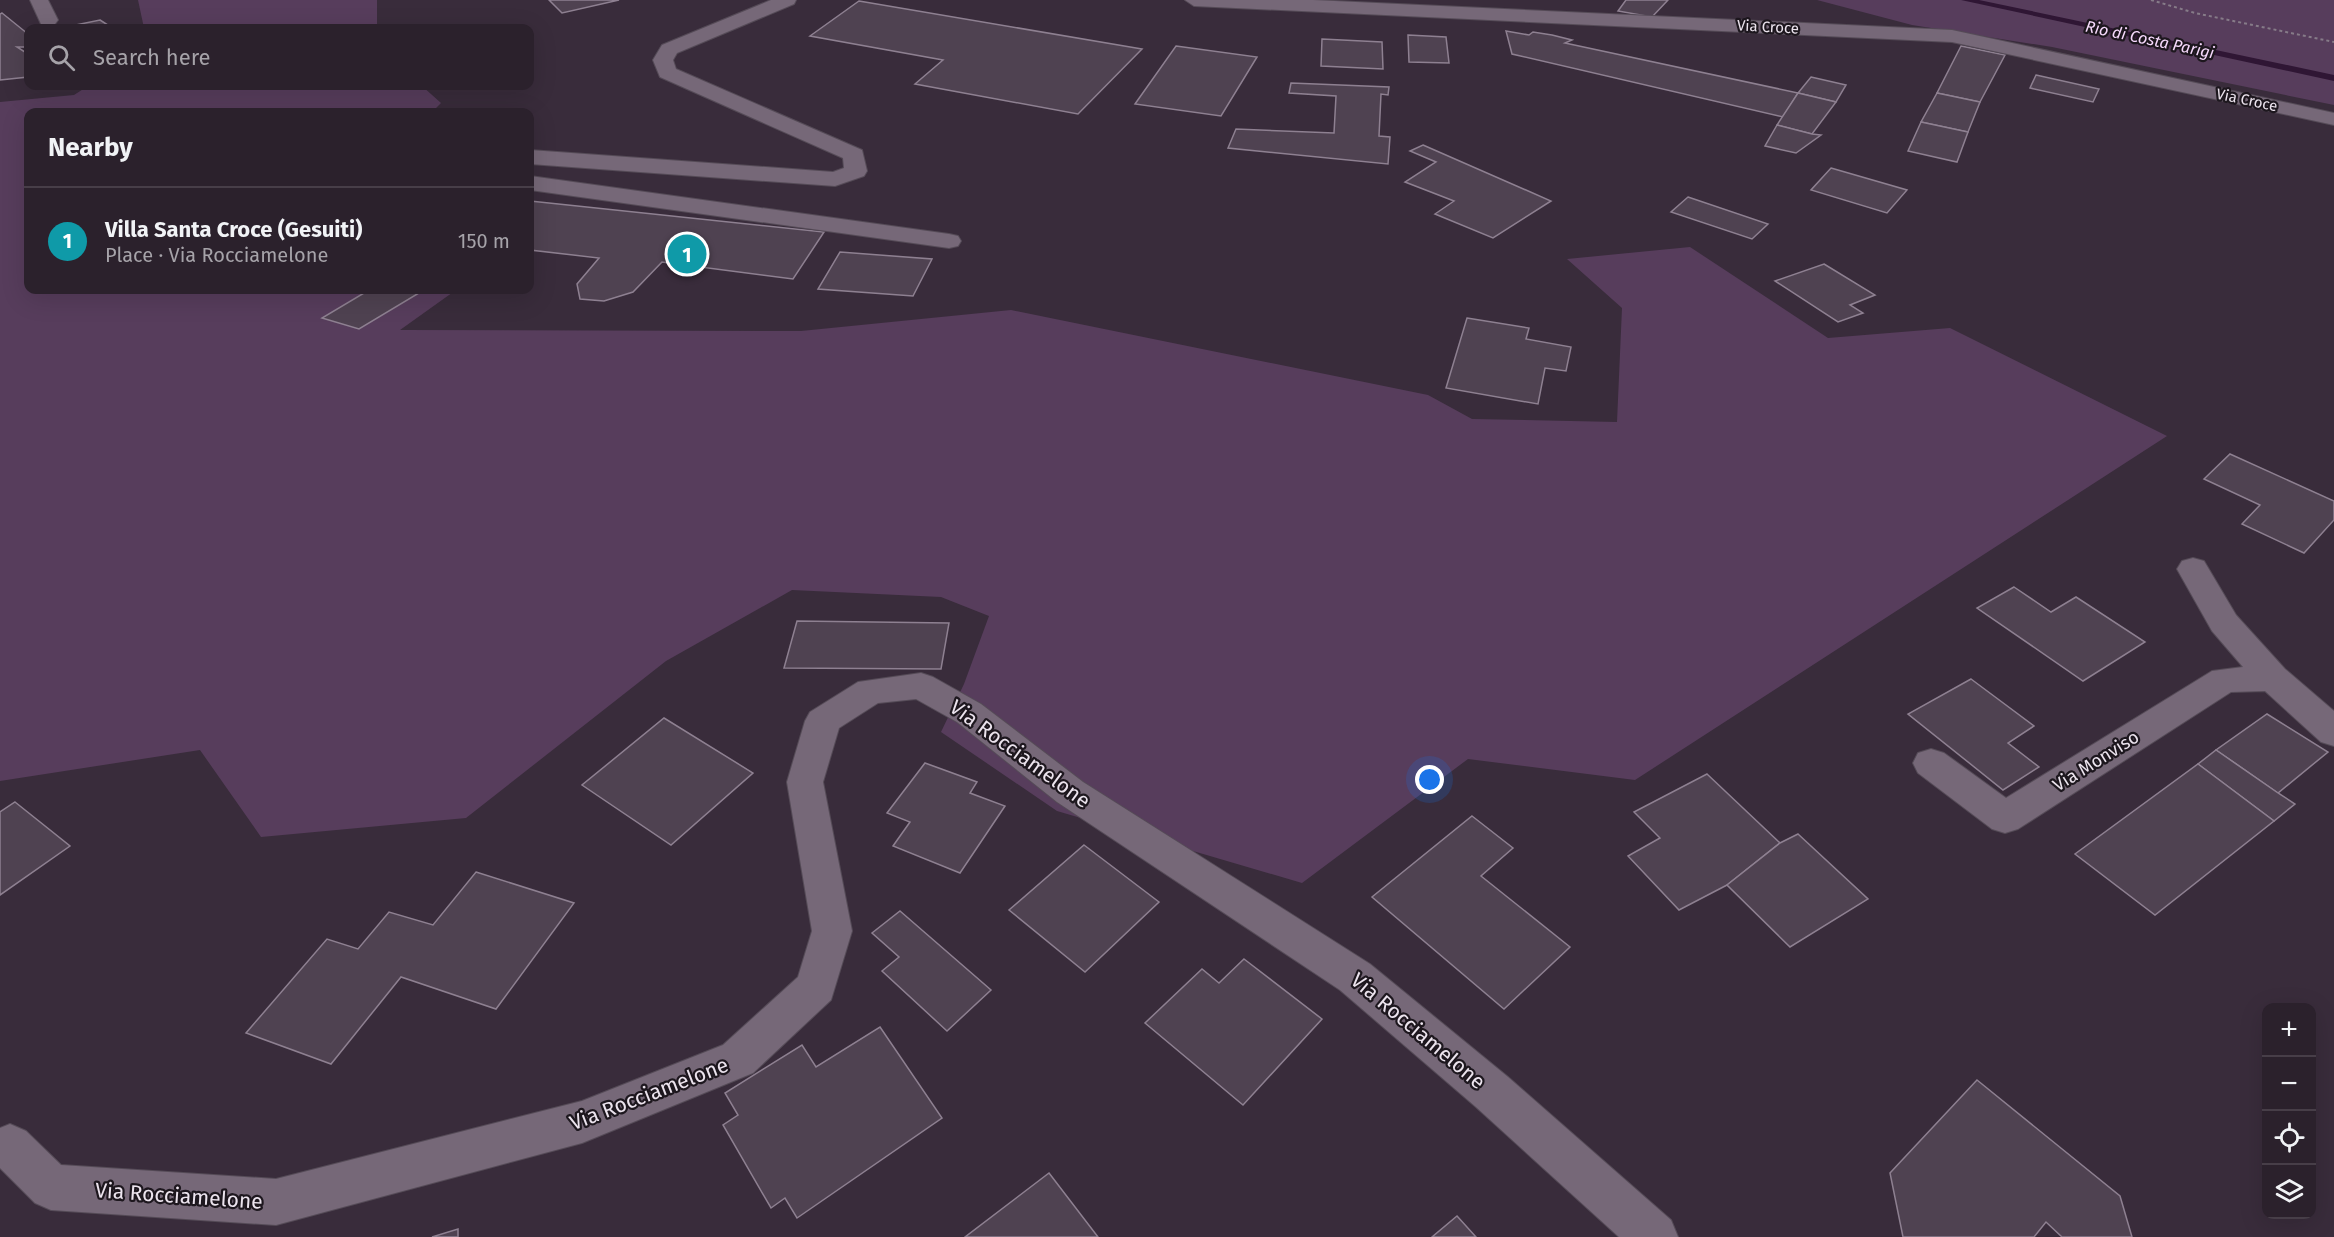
<!DOCTYPE html>
<meta charset="utf-8">
<style>
body{margin:0;font-family:"Fira Sans",sans-serif;background:#372e38;color:#f1f3f6}
.controls{position:absolute;right:18px;bottom:18px;display:grid;overflow:hidden;border-radius:12px;box-shadow:0 6px 24px #0002}
.controls button{width:54px;height:54px;display:grid;place-items:center;padding:0;border:0;border-bottom:2px solid #473e48;background:#2b212c;color:#f1f3f6;font:30px sans-serif}
.you{position:absolute;left:1430px;top:780px;width:21px;height:21px;margin:-15px;border:4px solid #fff;border-radius:50%;background:#1a73e8;box-shadow:0 0 0 9px #1a73e833}
.badge{display:grid;place-items:center;width:39px;height:39px;border-radius:50%;background:#ea8dfd;color:#fff;font-size:20px;font-weight:700}
.pin{position:absolute;translate:-50% -50%;border:3px solid #fff;box-shadow:0 2px 6px #0006}
.list{margin:0;padding:0;list-style:none}
h2{display:flex;justify-content:space-between;align-items:center;height:78px;margin:0;padding:0 24px;font-size:26px}
h2 small{font-size:20px;font-weight:400;color:#a6a3a9}
.list li{display:grid;grid-template-columns:39px 1fr auto;gap:18px;align-items:center;box-sizing:border-box;height:108px;padding:0 24px;border-top:2px solid #473e48}
.list b{display:block;font-size:22px;white-space:nowrap}
.list p{margin:0;font-size:20px;white-space:nowrap;color:#a6a3a9}
.list em{font-size:20px;font-style:normal;color:#a6a3a9}
.icon{flex:none;width:33px;height:33px;fill:none;stroke:currentColor;stroke-width:2;stroke-linecap:round;stroke-linejoin:round}
.map{position:relative;flex:none;width:2334px;height:1237px;overflow:hidden}
.search{position:absolute;background:#2b212c;box-shadow:0 6px 24px #0002;left:24px;top:24px;width:510px;height:66px;display:flex;align-items:center;gap:15px;box-sizing:border-box;padding:0 21px;border-radius:12px;color:#a6a3a9;font-size:22px}
.panel{position:absolute;background:#2b212c;box-shadow:0 6px 24px #0002;left:24px;top:108px;width:510px;height:186px;border-radius:12px}
.map>svg:first-child{display:block}
.green{fill:#573d5c}
.lines{fill:none;stroke-linecap:round;stroke-linejoin:round}
.stream{fill:#2f1634;fill-rule:evenodd}
.building{fill:#4f4251;stroke:#8e8091;stroke-width:1.5}
.street-casing{stroke:#554b57;stroke-width:2}
.path{stroke:#867b88;stroke-width:2;stroke-dasharray:3 3;stroke-linecap:butt}
.street{fill:#766878;fill-rule:evenodd}
.labels{text-anchor:middle;stroke-width:4.5;stroke-linejoin:round;paint-order:stroke}
.far-street-label{font-size:15px;fill:#ece4ee;stroke:#1d171e}
.far-water-label{font-size:16px;font-style:italic;fill:#f6d9fc;stroke:#1d171e}
.street-label{font-size:18px;fill:#ece4ee;stroke:#1d171e}
.near-street-label{font-size:21px;fill:#ece4ee;stroke:#1d171e}
</style>
<div class="map">
<svg width="2334" height="1237" viewBox="0 0 2334 1237">
<rect width="100%" height="100%" fill="#392c3b"/>
<!-- green -->
<g class="green">
<polygon points="138,0 377,0 377,28 144,28"/>
<polygon points="1817,0 2334,0 2334,105 2052,47 1912,25"/>
<polygon points="88,86 422,86 441,103 432,112 28,112 28,290 456,290 400,330 801,331 1011,310 1428,395 1472,419 1617,422 1622,308 1567,259 1690,247 1828,338 1950,328 2167,436 1635,780 1468,759 1302,883 1057,811 941,732 964,684 989,616 941,597 792,590 666,661 466,818 261,837 200,750 0,781 0,102 74,95"/>
</g>
<g class="lines">
<!-- stream -->
<polygon class="stream" points="1961,0 1979,0 2334,75 2334,81"/>
</g>
<!-- building -->
<g class="building">
<polygon points="549,0 619,0 562,13"/>
<polygon points="1626,0 1668,0 1652,17 1618,11"/>
<polygon points="859,1 1142,49 1078,114 915,84 943,60 810,36"/>
<polygon points="2,13 28,34 28,47 17,47 28,54 28,77 0,80 0,14"/>
<polygon points="100,20 111,27 61,28"/>
<polygon points="1506,31 1529,35 1533,32 1552,35 1572,40 1565,43 1798,93 1783,117 1512,54"/>
<polygon points="1408,35 1446,37 1449,63 1409,62"/>
<polygon points="1322,39 1382,42 1383,69 1321,66"/>
<polygon points="1176,46 1257,57 1221,116 1135,104"/>
<polygon points="1961,46 2005,55 1980,102 1937,93"/>
<polygon points="2036,75 2099,89 2093,102 2030,88"/>
<polygon points="1811,77 1846,85 1836,102 1798,93"/>
<polygon points="1291,83 1389,87 1388,95 1381,94 1379,136 1390,137 1388,164 1228,148 1236,129 1334,133 1336,96 1289,93"/>
<polygon points="1798,93 1836,102 1812,134 1777,125"/>
<polygon points="1937,93 1980,102 1968,132 1921,122"/>
<polygon points="1921,122 1968,132 1957,162 1908,151"/>
<polygon points="1777,125 1812,134 1821,135 1796,153 1765,146"/>
<polygon points="1423,145 1551,201 1493,238 1435,214 1454,201 1405,182 1436,162 1410,151"/>
<polygon points="1831,168 1907,190 1887,213 1811,190"/>
<polygon points="1688,197 1768,224 1752,239 1671,212"/>
<polygon points="530,201 824,232 793,279 662,262 633,292 604,301 580,299 577,284 599,258 530,250"/>
<polygon points="840,252 932,259 913,296 818,289"/>
<polygon points="1824,264 1875,295 1850,305 1863,313 1838,322 1775,281"/>
<polygon points="369,290 424,290 359,329 322,318"/>
<polygon points="1467,318 1529,328 1526,339 1571,347 1566,371 1545,368 1538,404 1446,388"/>
<polygon points="2230,454 2334,501 2334,520 2304,553 2242,524 2260,505 2204,479"/>
<polygon points="2014,587 2051,612 2076,597 2145,642 2083,681 1977,608"/>
<polygon points="797,621 949,623 941,669 784,668"/>
<polygon points="1971,679 2034,726 2008,743 2039,767 2003,790 1908,714"/>
<polygon points="2267,714 2328,752 2278,793 2216,750"/>
<polygon points="664,718 753,773 671,845 582,785"/>
<polygon points="2216,750 2278,793 2295,804 2274,821 2198,764"/>
<polygon points="925,763 977,782 970,793 1005,806 960,873 893,846 910,822 887,813"/>
<polygon points="2198,764 2274,821 2155,915 2075,854"/>
<polygon points="1707,774 1780,843 1727,885 1679,910 1628,856 1660,838 1634,812"/>
<polygon points="15,802 70,846 0,895 0,812"/>
<polygon points="1472,816 1513,848 1481,876 1570,947 1504,1009 1372,897"/>
<polygon points="1798,834 1868,899 1790,947 1727,885 1780,843"/>
<polygon points="1084,845 1159,902 1085,972 1009,910"/>
<polygon points="476,872 574,903 496,1009 401,977 331,1064 246,1033 327,939 358,949 389,912 433,925"/>
<polygon points="900,911 991,990 947,1031 882,971 899,957 872,933"/>
<polygon points="1244,959 1322,1019 1243,1105 1145,1023 1202,969 1219,983"/>
<polygon points="880,1027 942,1118 797,1218 785,1198 771,1208 723,1125 738,1115 725,1093 802,1045 816,1067"/>
<polygon points="1977,1080 2120,1196 2132,1237 2062,1237 2046,1222 2034,1237 1903,1237 1890,1173"/>
<polygon points="1049,1173 1098,1237 965,1237"/>
<polygon points="1457,1216 1476,1237 1432,1237"/>
<polygon points="458,1229 458,1237 432,1237"/>
</g>
<g class="lines">
<defs>
<g id="street">
<polygon points="30,0 48,0 58,20 55,24 41,24"/>
<polygon points="771,0 796,0 794,4 677,53 673,60 676,69 862,150 867,171 864,176 835,186 530,164 530,150 833,172 844,168 843,158 660,77 653,60 662,45"/>
<polygon points="1185,0 1313,0 1952,30 2334,113 2334,125 1952,42 1194,6"/>
<polygon points="530,176 949,234 958,236 961,241 958,246 949,248 530,190"/>
<polygon points="2193,558 2204,561 2236,615 2285,669 2334,711 2334,746 2321,742 2265,691 2231,692 2018,829 2005,833 1992,829 1918,773 1913,763 1918,753 1931,749 1944,753 2006,798 2212,671 2243,667 2212,631 2177,569 2182,561"/>
<polygon points="921,673 933,677 981,704 1083,782 1370,964 1508,1077 1671,1220 1678,1237 1619,1237 1476,1107 1340,990 1057,802 957,722 916,699 878,703 839,728 823,782 852,931 831,1000 753,1073 582,1143 276,1225 51,1210 35,1203 0,1168 0,1128 10,1124 26,1131 61,1165 276,1179 582,1101 723,1045 798,977 812,931 787,782 805,721 810,712 858,682"/>
</g>
</defs>
<!-- street casing -->
<use href="#street" class="street-casing"/>
<!-- path -->
<polyline class="path" points="2151,0 2195,13 2334,42"/>
<!-- street -->
<use href="#street" class="street"/>
</g>
<g class="labels">
<!-- far-street labels -->
<g class="far-street-label">
<text transform="translate(1768 27) rotate(3)" y="5">Via Croce</text>
<text transform="translate(2247 100) rotate(12)" y="5">Via Croce</text>
</g>
<!-- far-water labels -->
<g class="far-water-label">
<text transform="translate(2150 39) rotate(12)" y="6">Rio di Costa Parigi</text>
</g>
<!-- street labels -->
<g class="street-label">
<text transform="translate(2096 761) rotate(-32)" y="6">Via Monviso</text>
</g>
<!-- near-street labels -->
<g class="near-street-label">
<text transform="translate(1020 754) rotate(36)" y="7">Via Rocciamelone</text>
<text transform="translate(1418 1031) rotate(40)" y="7">Via Rocciamelone</text>
<text transform="translate(649 1094) rotate(-21)" y="7">Via Rocciamelone</text>
<text transform="translate(179 1196) rotate(4)" y="7">Via Rocciamelone</text>
</g>
</g>
</svg>
<div class="controls">
<button>+</button>
<button>−</button>
<button><svg class="icon" aria-label="locate" viewBox="0 0 24 24"><circle cx="12" cy="12" r="6"/><path d="M12 2v4M12 18v4M2 12h4M18 12h4"/></svg></button>
<button><svg class="icon" aria-label="layers" viewBox="0 0 24 24"><path d="M12 4l9 5-9 5-9-5zM3 14l9 5 9-5"/></svg></button>
</div>
<div class="you"></div>
<div class="pin badge" style="left:687px;top:254px;background:#0f9aa8">1</div>
<div class="search"><svg class="icon" aria-label="search" viewBox="0 0 24 24"><circle cx="10" cy="10" r="6"/><path d="M15 15l6 6"/></svg>Search here</div>
<section class="panel">
<h2>Nearby<small></small></h2>
<ul class="list">
<li><span class="badge" style="background:#0f9aa8">1</span><div><b>Villa Santa Croce (Gesuiti)</b><p>Place · Via Rocciamelone</p></div><em>150 m</em></li>
</ul>
</section>
</div>
